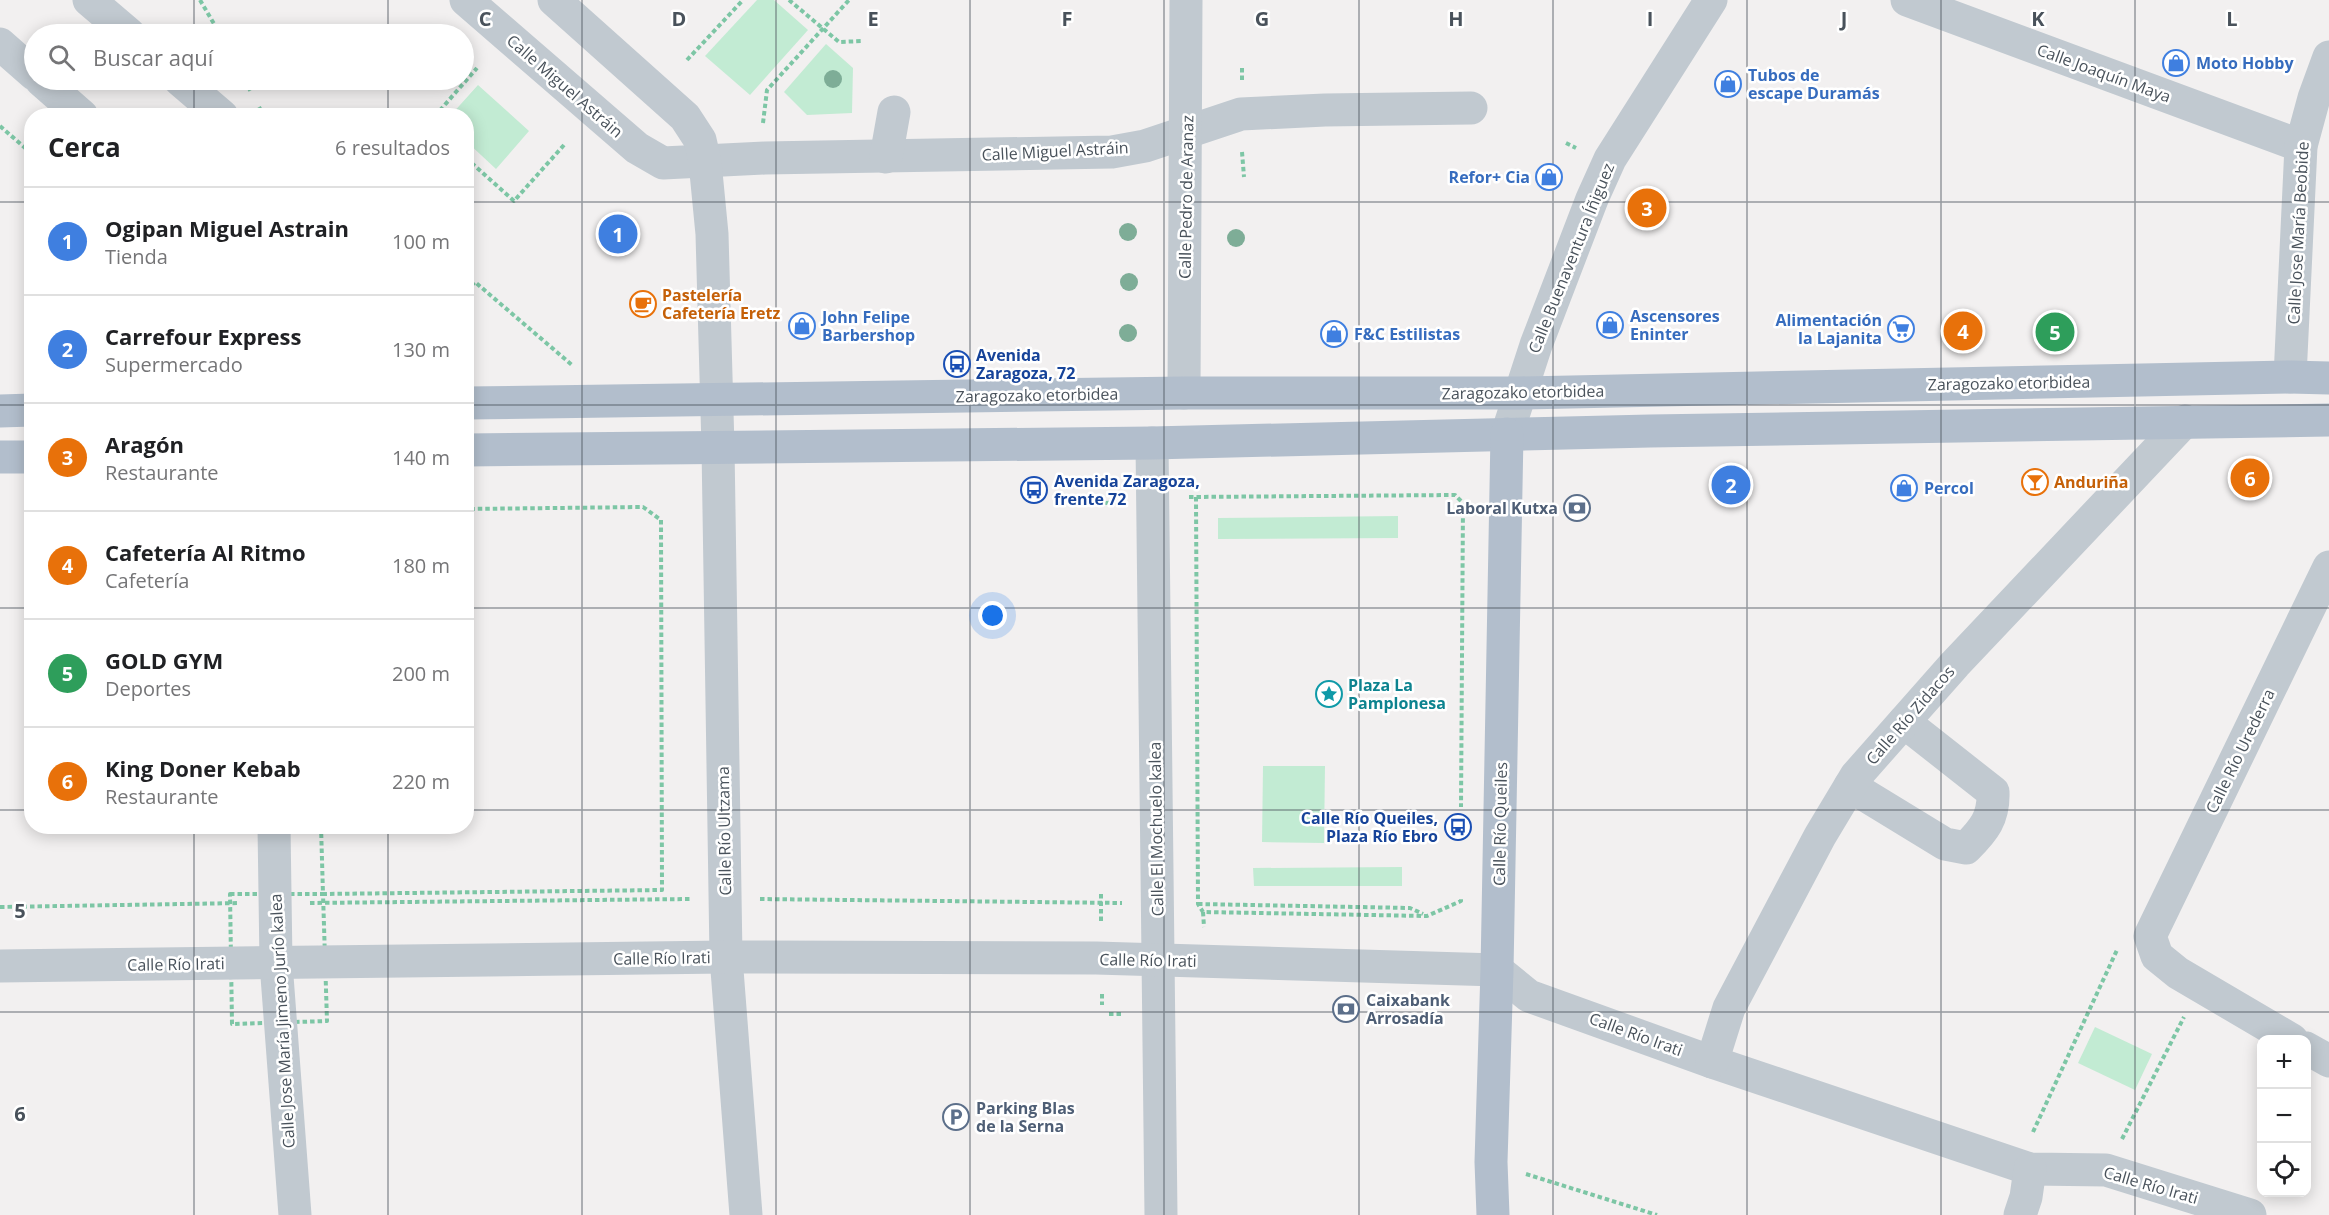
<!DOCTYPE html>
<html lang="es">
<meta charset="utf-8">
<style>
body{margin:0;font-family:"Open Sans",sans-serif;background:#f6f6f6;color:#202124}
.controls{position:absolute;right:18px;bottom:18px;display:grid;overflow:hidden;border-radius:12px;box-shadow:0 3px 15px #0003}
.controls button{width:54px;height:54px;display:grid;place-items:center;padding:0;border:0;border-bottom:2px solid #e0e0e0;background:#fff;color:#202124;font:30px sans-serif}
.you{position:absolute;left:993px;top:616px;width:21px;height:21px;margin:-15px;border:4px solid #fff;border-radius:50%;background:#1a73e8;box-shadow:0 0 0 9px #1a73e833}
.badge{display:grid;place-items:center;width:39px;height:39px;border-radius:50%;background:#2563eb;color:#fff;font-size:20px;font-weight:700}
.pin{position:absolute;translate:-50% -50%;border:3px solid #fff;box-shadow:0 2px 6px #0006}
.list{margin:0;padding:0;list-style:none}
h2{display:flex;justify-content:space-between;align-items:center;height:78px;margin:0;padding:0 24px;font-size:26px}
h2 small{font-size:20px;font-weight:400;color:#757577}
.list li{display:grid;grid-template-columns:39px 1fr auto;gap:18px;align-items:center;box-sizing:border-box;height:108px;padding:0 24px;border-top:2px solid #e0e0e0}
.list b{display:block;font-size:22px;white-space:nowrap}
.list p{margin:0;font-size:20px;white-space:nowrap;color:#757577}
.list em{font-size:20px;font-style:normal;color:#757577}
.icon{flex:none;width:33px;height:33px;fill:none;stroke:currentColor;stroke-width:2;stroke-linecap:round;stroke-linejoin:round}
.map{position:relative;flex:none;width:2329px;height:1215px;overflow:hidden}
.search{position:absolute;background:#fff;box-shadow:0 3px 15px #0003;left:24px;top:24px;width:450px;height:66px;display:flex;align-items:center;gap:15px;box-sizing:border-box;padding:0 21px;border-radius:33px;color:#757577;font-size:22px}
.panel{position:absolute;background:#fff;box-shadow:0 3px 15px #0003;left:24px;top:108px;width:450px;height:726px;border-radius:24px}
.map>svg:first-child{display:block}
.green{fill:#c2ebd3}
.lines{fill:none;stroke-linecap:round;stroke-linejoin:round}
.path{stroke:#7dc6a5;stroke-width:4;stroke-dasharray:4.5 3;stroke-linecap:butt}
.minor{stroke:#c1c9d0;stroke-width:33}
.major{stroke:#b2becc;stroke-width:33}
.tree{fill:#7ead97}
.grid{fill:none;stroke:#49525b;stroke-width:1.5;stroke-opacity:0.55}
.labels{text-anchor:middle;stroke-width:5;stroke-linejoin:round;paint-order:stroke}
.shop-label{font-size:16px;font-weight:bold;fill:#366cbe;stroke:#fff;text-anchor:start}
.street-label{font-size:16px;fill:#49525b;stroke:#fff}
.food-label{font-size:16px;font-weight:bold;fill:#c56008;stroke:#fff;text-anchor:start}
.transit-label{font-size:16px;font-weight:bold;fill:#164399;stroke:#fff;text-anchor:start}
.service-label{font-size:16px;font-weight:bold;fill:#4e5e75;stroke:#fff;text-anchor:start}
.culture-label{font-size:16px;font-weight:bold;fill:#0d838f;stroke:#fff;text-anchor:start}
.grid-label{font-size:20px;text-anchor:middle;font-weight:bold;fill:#49525b;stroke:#fff;stroke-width:5;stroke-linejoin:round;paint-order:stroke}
</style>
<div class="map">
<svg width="2329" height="1215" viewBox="0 0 2329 1215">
<rect width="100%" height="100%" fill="#f2f0f0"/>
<!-- green -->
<g class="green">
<polygon points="757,0 774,0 808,30 750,95 705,56"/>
<polygon points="826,44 853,68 852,113 807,115 784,92"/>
<polygon points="478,85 529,131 496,169 467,142 466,116 451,115"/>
<polygon points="1398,516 1398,538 1218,539 1218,518"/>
<polygon points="1263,766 1325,766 1324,843 1262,842"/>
<polygon points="1402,867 1402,886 1254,886 1253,868"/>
<polygon points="2095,1027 2152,1054 2135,1090 2078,1063"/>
</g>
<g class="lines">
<!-- path -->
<g class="path">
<polyline points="200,0 220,34"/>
<polyline points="789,0 839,42 862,41"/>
<polyline points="687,60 743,0"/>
<polyline points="245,80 251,92"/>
<polyline points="1242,80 1242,65"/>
<polyline points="259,107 264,116"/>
<polyline points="435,116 477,68"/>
<polyline points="763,123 767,90 849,0"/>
<polyline points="0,126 32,154"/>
<polyline points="1566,143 1576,148"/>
<polyline points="1242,152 1244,177"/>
<polyline points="466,158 514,201 564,145"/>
<polyline points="466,291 475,282 572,365"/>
<polyline points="1189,497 1455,495 1463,503 1461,807"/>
<polyline points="1196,497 1198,904 1203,912 1427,916 1461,901 1461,898"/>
<polyline points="1105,503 1119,502"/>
<polyline points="321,826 323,894 662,890 661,520 643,507 466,509"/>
<polygon points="230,894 323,894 327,1021 232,1024"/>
<polyline points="1101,894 1101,923"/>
<polyline points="760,899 1122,903"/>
<polyline points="310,903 690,899"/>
<polyline points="1198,904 1410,908 1423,914"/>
<polyline points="0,907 240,903"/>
<polyline points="1203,912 1204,927"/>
<polyline points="1102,994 1102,1005"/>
<polyline points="1109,1014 1123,1014"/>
<polyline points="2033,1132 2117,950"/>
<polyline points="2122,1139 2184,1017"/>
<polyline points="1526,1174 1657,1215"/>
</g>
<!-- minor -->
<g class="minor">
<polyline points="89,0 129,34"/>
<polyline points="466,0 637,148 663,163 765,158 1112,152 1145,146 1241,114 1325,110 1471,108"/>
<polyline points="554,0 685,117 700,140 705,162 712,234 718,447 726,957 746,1215"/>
<polyline points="1907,0 2301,146"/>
<polyline points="0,44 34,74"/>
<polyline points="41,80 82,116"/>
<polyline points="180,80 222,116"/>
<polyline points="886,157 894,112"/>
<polyline points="2290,377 2301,146 2314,98 2329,57"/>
<polyline points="1184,393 1186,0"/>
<polyline points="1507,434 1536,345 1592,199 1610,159 1711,0"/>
<polyline points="1152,443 1161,1215"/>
<path d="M 1850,786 L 1945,844 L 1966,848 C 1984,830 1994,818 1993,792 L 1904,722"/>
<polyline points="274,826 276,963 295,1215"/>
<polyline points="0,966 726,957 1096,958 1497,970 1529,996 1712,1062 2030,1169 2106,1170 2250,1215"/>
<polyline points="2292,1040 2178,973 2157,956 2150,936 2329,567"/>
<polyline points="2306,1048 2329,1061"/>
<polyline points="1712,1062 1729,1008 1820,836 1856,776 1955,664 2185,421"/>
<polyline points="2020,1215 2026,1197 2030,1169"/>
</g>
<!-- major -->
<g class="major">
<polyline points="466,403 1184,393 1519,393 2290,377 2329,378"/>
<polyline points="0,411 32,410"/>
<polyline points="466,450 1152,443 1650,431 2329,420"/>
<polyline points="0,457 32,457"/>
<polyline points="1493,1215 1491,1162 1497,970 1507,434"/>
</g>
</g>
<!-- trees -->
<g class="tree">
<circle cx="833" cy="79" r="9"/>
<circle cx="1128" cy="232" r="9"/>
<circle cx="1236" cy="238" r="9"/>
<circle cx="1129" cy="282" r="9"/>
<circle cx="1128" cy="333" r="9"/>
</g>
<!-- grid -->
<path class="grid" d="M 194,0 L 194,34M 388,0 L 388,34M 582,0 L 582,1215M 776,0 L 776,1215M 970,0 L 970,1215M 1164,0 L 1164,1215M 1359,0 L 1359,1215M 1553,0 L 1553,1215M 1747,0 L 1747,1215M 1941,0 L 1941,1215M 2135,0 L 2135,1215M 194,80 L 194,116M 388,80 L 388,116M 0,202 L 32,202M 466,202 L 2329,202M 0,405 L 32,405M 466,405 L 2329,405M 0,608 L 32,608M 466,608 L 2329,608M 0,810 L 32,810M 466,810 L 2329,810M 194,826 L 194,1215M 388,826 L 388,1215M 0,1012 L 2329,1012"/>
<!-- icons -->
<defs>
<symbol id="shop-ring" viewBox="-11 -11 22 22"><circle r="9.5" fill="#fff" stroke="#3f7fe0" stroke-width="1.5"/><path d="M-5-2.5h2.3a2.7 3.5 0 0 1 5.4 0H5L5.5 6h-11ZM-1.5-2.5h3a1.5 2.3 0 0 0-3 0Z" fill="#3f7fe0"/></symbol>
<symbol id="cafe-ring" viewBox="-11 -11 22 22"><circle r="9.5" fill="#fff" stroke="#e8710a" stroke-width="1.5"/><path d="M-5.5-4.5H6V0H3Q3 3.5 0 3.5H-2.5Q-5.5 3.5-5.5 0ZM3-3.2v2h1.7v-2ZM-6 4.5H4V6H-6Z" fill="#e8710a"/></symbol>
<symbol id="supermarket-ring" viewBox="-11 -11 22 22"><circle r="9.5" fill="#fff" stroke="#3f7fe0" stroke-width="1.5"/><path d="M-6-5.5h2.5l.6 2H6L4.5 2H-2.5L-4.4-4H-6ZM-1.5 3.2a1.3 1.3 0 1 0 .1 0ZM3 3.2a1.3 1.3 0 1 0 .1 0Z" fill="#3f7fe0"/></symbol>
<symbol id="bus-ring" viewBox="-11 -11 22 22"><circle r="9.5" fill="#fff" stroke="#1a4fb4" stroke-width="1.5"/><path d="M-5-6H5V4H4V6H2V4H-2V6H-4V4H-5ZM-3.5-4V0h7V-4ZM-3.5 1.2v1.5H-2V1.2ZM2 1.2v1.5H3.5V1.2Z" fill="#1a4fb4"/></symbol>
<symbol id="bar-ring" viewBox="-11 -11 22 22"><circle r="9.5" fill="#fff" stroke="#e8710a" stroke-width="1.5"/><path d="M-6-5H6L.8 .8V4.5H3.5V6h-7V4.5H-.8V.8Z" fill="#e8710a"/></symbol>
<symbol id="bank-ring" viewBox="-11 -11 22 22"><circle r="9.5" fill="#fff" stroke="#5c6f8a" stroke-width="1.5"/><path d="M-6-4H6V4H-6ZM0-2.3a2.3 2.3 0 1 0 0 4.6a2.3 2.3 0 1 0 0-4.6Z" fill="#5c6f8a"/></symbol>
<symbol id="sight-ring" viewBox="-11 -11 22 22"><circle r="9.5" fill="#fff" stroke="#0f9aa8" stroke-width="1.5"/><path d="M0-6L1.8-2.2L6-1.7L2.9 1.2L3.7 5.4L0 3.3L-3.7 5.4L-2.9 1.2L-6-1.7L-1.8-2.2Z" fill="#0f9aa8"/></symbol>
<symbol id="parking-ring" viewBox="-11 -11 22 22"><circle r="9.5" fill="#fff" stroke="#5c6f8a" stroke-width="1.5"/><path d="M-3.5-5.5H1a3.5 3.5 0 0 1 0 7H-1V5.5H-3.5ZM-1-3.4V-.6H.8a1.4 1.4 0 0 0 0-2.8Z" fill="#5c6f8a"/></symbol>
</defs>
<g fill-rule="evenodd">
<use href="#shop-ring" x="2161" y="48" width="30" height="30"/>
<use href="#shop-ring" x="1713" y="69" width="30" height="30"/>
<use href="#shop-ring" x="1534" y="162" width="30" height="30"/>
<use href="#cafe-ring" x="628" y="289" width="30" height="30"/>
<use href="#shop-ring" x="1595" y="310" width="30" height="30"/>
<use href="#shop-ring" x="787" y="311" width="30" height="30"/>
<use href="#supermarket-ring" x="1886" y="314" width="30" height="30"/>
<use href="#shop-ring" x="1319" y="319" width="30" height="30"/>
<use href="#bus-ring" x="942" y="349" width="30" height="30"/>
<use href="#bar-ring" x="2020" y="467" width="30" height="30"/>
<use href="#shop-ring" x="1889" y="473" width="30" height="30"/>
<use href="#bus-ring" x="1019" y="475" width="30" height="30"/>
<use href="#bank-ring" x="1562" y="493" width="30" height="30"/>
<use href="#sight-ring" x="1314" y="679" width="30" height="30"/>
<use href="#bus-ring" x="1443" y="812" width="30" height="30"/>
<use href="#bank-ring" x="1331" y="994" width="30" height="30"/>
<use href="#parking-ring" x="941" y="1102" width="30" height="30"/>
</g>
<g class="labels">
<!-- shop labels -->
<g class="shop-label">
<text x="2196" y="69">Moto Hobby</text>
<text x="1748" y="81">Tubos de<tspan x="1748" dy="18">escape Duramás</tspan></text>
<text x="1530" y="183" text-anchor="end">Refor+ Cia</text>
<text x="1630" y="322">Ascensores<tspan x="1630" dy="18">Eninter</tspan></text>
<text x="822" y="323">John Felipe<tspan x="822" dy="18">Barbershop</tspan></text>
<text x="1882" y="326" text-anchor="end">Alimentación<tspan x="1882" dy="18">la Lajanita</tspan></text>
<text x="1354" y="340">F&amp;C Estilistas</text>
<text x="1924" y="494">Percol</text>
</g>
<!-- street labels -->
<g class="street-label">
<text transform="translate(2104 73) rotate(20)" y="6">Calle Joaquín Maya</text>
<text transform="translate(565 86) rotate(41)" y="6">Calle Miguel Astráin</text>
<text transform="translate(1055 151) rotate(-3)" y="6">Calle Miguel Astráin</text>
<text transform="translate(1186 197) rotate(-89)" y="6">Calle Pedro de Aranaz</text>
<text transform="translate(2298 233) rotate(-87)" y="6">Calle Jose María Beobide</text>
<text transform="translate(1571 258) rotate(-68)" y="6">Calle Buenaventura Íñiguez</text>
<text transform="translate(2009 383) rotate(-1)" y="6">Zaragozako etorbidea</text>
<text transform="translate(1523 392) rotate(-1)" y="6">Zaragozako etorbidea</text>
<text transform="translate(1037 395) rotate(-1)" y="6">Zaragozako etorbidea</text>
<text transform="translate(1910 715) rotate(-49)" y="6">Calle Río Zidacos</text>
<text transform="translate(2240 751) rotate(-64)" y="6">Calle Río Urederra</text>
<text transform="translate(1500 824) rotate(-89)" y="6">Calle Río Queiles</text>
<text transform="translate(1156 829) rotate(-91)" y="6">Calle El Mochuelo kalea</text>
<text transform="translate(724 831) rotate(-91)" y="6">Calle Río Ultzama</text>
<text transform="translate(662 958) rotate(-1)" y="6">Calle Río Irati</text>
<text transform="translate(1148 960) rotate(1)" y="6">Calle Río Irati</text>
<text transform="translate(176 964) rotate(-1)" y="6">Calle Río Irati</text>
<text transform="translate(282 1021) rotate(-93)" y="6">Calle Jose María Jimeno Jurío kalea</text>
<text transform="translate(1636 1034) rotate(20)" y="6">Calle Río Irati</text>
<text transform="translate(2151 1185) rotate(16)" y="6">Calle Río Irati</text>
</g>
<!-- food labels -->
<g class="food-label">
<text x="662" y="301">Pastelería<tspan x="662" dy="18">Cafetería Eretz</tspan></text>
<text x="2054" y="488">Anduriña</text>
</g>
<!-- transit labels -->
<g class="transit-label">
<text x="976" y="361">Avenida<tspan x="976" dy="18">Zaragoza, 72</tspan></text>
<text x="1054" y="487">Avenida Zaragoza,<tspan x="1054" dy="18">frente 72</tspan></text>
<text x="1438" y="824" text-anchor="end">Calle Río Queiles,<tspan x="1438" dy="18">Plaza Río Ebro</tspan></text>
</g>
<!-- service labels -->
<g class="service-label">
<text x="1558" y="514" text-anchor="end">Laboral Kutxa</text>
<text x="1366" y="1006">Caixabank<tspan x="1366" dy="18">Arrosadía</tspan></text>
<text x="976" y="1114">Parking Blas<tspan x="976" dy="18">de la Serna</tspan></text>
</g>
<!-- culture labels -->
<g class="culture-label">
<text x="1348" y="691">Plaza La<tspan x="1348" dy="18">Pamplonesa</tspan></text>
</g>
</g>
<g class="grid-label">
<text x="485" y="26">C</text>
<text x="679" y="26">D</text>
<text x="873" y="26">E</text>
<text x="1067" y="26">F</text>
<text x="1262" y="26">G</text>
<text x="1456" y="26">H</text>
<text x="1650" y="26">I</text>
<text x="1844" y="26">J</text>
<text x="2038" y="26">K</text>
<text x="2232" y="26">L</text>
<text x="20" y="918">5</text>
<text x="20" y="1121">6</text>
</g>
</svg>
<div class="controls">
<button>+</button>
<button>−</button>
<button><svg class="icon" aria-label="locate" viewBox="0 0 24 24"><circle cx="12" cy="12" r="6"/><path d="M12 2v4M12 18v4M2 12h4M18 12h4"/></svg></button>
</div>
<div class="you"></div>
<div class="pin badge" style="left:618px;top:234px;background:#3f7fe0">1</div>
<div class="pin badge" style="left:1731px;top:485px;background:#3f7fe0">2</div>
<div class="pin badge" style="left:1647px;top:208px;background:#e8710a">3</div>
<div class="pin badge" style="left:1963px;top:331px;background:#e8710a">4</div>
<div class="pin badge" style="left:2055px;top:332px;background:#2e9e5b">5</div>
<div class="pin badge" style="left:2250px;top:478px;background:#e8710a">6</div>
<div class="search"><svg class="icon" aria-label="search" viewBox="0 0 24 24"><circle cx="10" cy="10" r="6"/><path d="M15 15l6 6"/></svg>Buscar aquí</div>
<section class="panel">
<h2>Cerca<small>6 resultados</small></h2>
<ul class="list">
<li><span class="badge" style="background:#3f7fe0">1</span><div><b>Ogipan Miguel Astrain</b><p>Tienda</p></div><em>100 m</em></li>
<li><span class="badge" style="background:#3f7fe0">2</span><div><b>Carrefour Express</b><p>Supermercado</p></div><em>130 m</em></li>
<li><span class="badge" style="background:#e8710a">3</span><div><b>Aragón</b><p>Restaurante</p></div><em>140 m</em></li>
<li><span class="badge" style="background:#e8710a">4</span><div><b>Cafetería Al Ritmo</b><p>Cafetería</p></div><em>180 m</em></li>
<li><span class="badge" style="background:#2e9e5b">5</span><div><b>GOLD GYM</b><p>Deportes</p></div><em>200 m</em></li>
<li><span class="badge" style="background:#e8710a">6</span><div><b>King Doner Kebab</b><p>Restaurante</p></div><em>220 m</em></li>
</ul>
</section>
</div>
